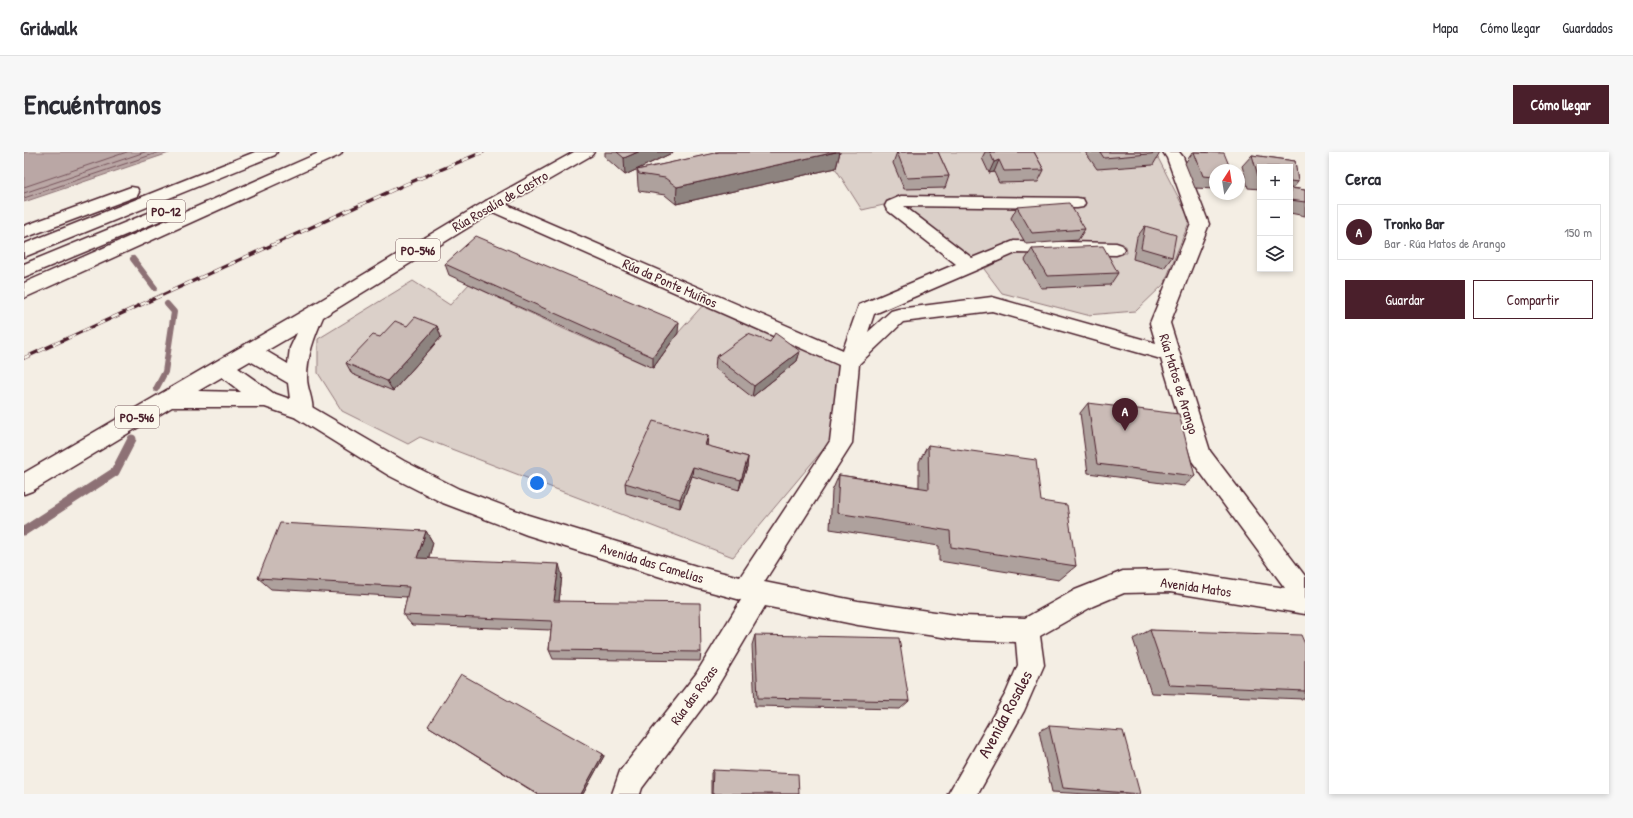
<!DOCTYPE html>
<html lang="es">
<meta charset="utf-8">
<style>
body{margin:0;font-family:"Patrick Hand",sans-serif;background:#f7f7f7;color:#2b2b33}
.controls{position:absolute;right:12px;top:12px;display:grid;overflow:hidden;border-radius:0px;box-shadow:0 2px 6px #0003}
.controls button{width:36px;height:36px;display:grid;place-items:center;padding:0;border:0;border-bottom:1px solid #e1e1e2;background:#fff;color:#2b2b33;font:20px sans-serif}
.compass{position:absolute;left:1185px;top:12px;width:36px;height:36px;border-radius:50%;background:#fff;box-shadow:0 2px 6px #0003;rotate:12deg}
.you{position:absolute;left:513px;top:331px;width:14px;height:14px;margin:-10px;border:3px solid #fff;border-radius:50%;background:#1a73e8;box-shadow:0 0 0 6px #1a73e833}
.badge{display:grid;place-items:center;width:26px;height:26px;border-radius:50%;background:#4a1f2b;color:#fff;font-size:13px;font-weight:700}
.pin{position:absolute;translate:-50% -33px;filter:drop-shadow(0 1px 2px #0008)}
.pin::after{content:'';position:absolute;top:21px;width:14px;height:12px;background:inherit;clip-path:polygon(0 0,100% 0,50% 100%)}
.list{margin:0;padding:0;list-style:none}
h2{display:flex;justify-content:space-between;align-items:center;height:52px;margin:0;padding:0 16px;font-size:17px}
h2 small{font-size:13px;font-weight:400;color:#7c7c81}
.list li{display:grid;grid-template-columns:26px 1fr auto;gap:12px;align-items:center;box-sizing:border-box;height:56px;margin:0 8px 8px;padding:0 8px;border:1px solid #e1e1e2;border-radius:0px}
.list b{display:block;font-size:15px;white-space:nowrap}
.list p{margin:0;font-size:13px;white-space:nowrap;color:#7c7c81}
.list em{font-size:13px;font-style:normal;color:#7c7c81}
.actions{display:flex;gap:8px;padding:12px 16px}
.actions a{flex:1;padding:9px 0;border:1px solid #4a1f2b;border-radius:0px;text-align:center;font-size:14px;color:#4a1f2b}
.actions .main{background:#4a1f2b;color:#fff}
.icon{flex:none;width:22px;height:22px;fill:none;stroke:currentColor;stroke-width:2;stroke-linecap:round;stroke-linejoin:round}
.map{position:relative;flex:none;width:1281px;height:642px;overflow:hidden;border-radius:0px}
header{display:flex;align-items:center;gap:24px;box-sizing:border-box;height:56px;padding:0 20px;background:#fff;border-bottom:1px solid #e1e1e2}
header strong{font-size:19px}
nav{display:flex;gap:22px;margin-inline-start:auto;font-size:14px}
.intro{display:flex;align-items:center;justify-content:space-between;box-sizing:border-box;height:96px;padding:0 24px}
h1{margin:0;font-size:28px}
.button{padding:10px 18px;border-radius:0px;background:#4a1f2b;color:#fff;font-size:14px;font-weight:700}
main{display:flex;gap:24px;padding:0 24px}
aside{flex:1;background:#fff;border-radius:0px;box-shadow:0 2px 6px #0003}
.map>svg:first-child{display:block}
.green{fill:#dbd0c9;stroke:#92787a}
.water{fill:#baa7a5;stroke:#8d7174}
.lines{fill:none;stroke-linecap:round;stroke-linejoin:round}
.shore{stroke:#77555c;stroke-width:1}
.stream-far1{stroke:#8d7174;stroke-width:6}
.stream{stroke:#8d7174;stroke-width:9}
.minor-casing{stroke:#4a1f2b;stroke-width:3}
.primary-casing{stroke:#4a1f2b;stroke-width:3}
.trunk-casing{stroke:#4a1f2b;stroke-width:3}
.minor{fill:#fbf7ec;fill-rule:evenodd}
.primary{fill:#fbf7ec;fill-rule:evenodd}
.trunk{fill:#fbf7ec;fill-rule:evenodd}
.rail-casing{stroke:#4a1f2b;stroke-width:3.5}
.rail{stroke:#fbf7ec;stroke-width:2.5;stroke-dasharray:8;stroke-linecap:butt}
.wall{fill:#aea19d;stroke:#4a1f2b}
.shaded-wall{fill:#8d837f;stroke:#4a1f2b}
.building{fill:#cabbb6;stroke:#4a1f2b}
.labels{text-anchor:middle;stroke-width:3.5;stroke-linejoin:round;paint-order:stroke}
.shield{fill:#fbf7ec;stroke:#7f6065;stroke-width:1}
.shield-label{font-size:13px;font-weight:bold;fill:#4a1f2b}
.street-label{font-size:14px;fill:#4a1f2b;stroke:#fbf7ec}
.near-street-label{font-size:17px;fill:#4a1f2b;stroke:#fbf7ec}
</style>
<header>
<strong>Gridwalk</strong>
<nav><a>Mapa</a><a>Cómo llegar</a><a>Guardados</a></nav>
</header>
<div class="intro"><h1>Encuéntranos</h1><a class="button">Cómo llegar</a></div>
<main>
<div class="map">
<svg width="1281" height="642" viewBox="0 0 1281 642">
<rect width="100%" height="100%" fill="#f4eee4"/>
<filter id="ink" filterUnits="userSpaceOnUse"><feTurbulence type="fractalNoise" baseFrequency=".025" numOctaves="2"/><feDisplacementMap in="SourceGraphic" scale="8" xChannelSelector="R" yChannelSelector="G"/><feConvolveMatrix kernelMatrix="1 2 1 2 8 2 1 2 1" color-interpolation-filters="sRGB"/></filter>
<g filter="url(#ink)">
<!-- green -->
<g class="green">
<polygon points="801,0 1131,0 1166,68 1140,132 1112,159 1063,163 978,141 960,117 991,101 1103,101 1102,94 988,91 947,109 877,56 883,54 1056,56 1053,51 877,49 838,58"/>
<polygon points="389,129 426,153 445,132 540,177 629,216 654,181 680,152 818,212 808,287 709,405 396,285 384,292 318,259 294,221 294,187"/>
</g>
<!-- water -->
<polygon class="water" points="0,0 148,0 0,50"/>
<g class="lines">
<!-- shore -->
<g class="shore">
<polyline points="0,35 103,0"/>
<polyline points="0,41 121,0"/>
<polyline points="0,46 136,0"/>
</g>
<!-- stream-far1 -->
<g class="stream-far1">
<polyline points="109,107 131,136"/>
<polyline points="132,237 141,220 150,160 143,152"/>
</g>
<!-- stream -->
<polyline class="stream" points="0,379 91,320 108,287"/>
<defs>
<path id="minor" d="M 1139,0 L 1155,0 L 1159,5 L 1185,72 L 1146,171 L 1186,299 L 1281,424 L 1281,462 L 1146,440 L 1100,441 L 1069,454 L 1016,484 L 1020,513 L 1000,559 L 954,642 L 924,642 L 982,541 L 994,513 L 992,490 L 939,488 L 834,473 L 741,454 L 690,540 L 618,636 L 616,642 L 588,642 L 596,619 L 672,522 L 717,448 L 672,436 L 503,383 L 419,351 L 364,323 L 272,266 L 269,260 L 272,254 L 279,252 L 286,254 L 380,309 L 435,337 L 504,363 L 672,414 L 716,425 L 806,289 L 815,213 L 462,57 L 460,53 L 462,49 L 468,48 L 474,49 L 819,198 L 835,153 L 932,112 L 863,58 L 861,54 L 863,50 L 877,44 L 1053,46 L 1059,47 L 1061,51 L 1059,55 L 1053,56 L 880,54 L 948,106 L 990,89 L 1092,91 L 1098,93 L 1101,97 L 1098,101 L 1092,103 L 992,101 L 850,162 L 844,180 L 867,159 L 874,157 L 968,145 L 1132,191 L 1126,171 L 1167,72 L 1143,6 ZM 968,159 L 1137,207 L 1168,309 L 1261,436 L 1146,418 L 1099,419 L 1051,438 L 1001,466 L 939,464 L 834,449 L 740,430 L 828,291 L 835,212 L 879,170 Z"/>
<path id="primary" d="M 550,0 L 570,0 L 568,3 L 474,57 L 299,165 C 290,186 283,204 283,226 C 283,239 293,254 286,266 L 279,268 L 241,255 L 148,255 L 8,339 L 0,342 L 0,321 L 284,156 L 462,49 ZM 273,181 L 266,196 L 264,212 L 242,199 ZM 226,209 L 264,231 L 266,247 L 249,241 L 214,216 ZM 198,225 L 217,240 L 174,239 Z"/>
<g id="trunk">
<polygon points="231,0 253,0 251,3 0,105 0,92"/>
<polygon points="297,0 318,0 316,3 0,146 0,131"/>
<polygon points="107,35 113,36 115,40 113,44 0,86 0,74"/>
<polygon points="139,55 145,57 147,61 145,65 0,125 0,112"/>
</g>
</defs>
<!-- minor casing -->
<use href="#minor" class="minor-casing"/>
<!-- primary casing -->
<use href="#primary" class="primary-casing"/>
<!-- trunk casing -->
<use href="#trunk" class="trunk-casing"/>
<!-- minor -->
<use href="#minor" class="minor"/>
<!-- primary -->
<use href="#primary" class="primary"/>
<!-- trunk -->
<use href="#trunk" class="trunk"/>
<defs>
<polyline id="rail" points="0,206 380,33 459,0"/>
</defs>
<!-- rail casing -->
<use href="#rail" class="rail-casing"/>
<!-- rail -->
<use href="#rail" class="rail"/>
</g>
<!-- wall -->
<g class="wall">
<polygon points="581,0 650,0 601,23 581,5"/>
<polygon points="691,0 816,0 812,16 652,52 641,43 615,39 614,34 613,18 692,1"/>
<polygon points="873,0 914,0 925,24 921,36 880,37 869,11"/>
<polygon points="961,0 1010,0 1020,18 1014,30 975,31 970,20 965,21 958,6"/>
<polygon points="1061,0 1135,0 1136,1 1129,13 1073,17"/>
<polygon points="1169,0 1184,0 1191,18 1191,37 1171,36 1161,11"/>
<polygon points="1228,3 1271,9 1274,30 1269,36 1281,38 1281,64 1266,61 1266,15 1236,15 1236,37 1224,36 1218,14"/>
<polygon points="993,55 1061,77 1054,88 1002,92 987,66"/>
<polygon points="1121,74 1148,105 1140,116 1109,107 1113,85"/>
<polygon points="1008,97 1094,121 1086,133 1017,136 1001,108"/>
<polygon points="421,112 654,181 629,216 425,123"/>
<polygon points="383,174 413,174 417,185 369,239 328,222 322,211"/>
<polygon points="746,190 776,199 773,209 728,245 691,216 692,205"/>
<polygon points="1064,251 1171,324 1160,334 1064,321 1056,261"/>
<polygon points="684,284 683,294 724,305 723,315 715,338 668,324 656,356 602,341 601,331"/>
<polygon points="904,293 1017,349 1052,414 1035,428 915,409 915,394 806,377 808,339 815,323 895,335 895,310"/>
<polygon points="402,379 409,391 404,407 538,423 535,449 677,500 676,509 529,507 525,498 527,478 388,473 379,463 383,445 247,437 234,426"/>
<polygon points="1126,478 1281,492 1281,547 1279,547 1127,541 1109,487"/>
<polygon points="731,483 885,549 876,557 731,554 728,493"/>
<polygon points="404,574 579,602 580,604 559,642 513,642"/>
<polygon points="1025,574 1116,642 1062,642 1028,640 1015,579"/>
<polygon points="689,618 775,642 687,642 687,621"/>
</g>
<!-- shaded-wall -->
<g class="shaded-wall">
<polygon points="614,0 650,0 601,23 600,6"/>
<polygon points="812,0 816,0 812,16 652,52 653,35"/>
<polygon points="975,8 970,20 965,21 970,10"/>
<polygon points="655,170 654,181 629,216 629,205"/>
<polygon points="413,174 417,185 369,239 363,229"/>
<polygon points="776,199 773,209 728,245 730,234"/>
<polygon points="684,284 683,294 681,293"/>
<polygon points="724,305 723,315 715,338 717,328"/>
<polygon points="669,315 668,324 656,356 656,347"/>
<polygon points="402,379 409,391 401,418 393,406"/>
<polygon points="535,412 538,423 534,459 530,449"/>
<polygon points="579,602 580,604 559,642 557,642"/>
</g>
<!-- building -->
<g class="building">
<polygon points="593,0 614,0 600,6"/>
<polygon points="695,0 812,0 653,35 641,26 615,22 613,18"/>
<polygon points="873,0 914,0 925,24 883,26"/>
<polygon points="966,0 1010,0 1020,18 980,19 975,8 970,10"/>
<polygon points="1076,0 1135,0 1136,1 1080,6"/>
<polygon points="1170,0 1200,1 1207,18 1191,18 1191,25 1179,24"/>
<polygon points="1228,3 1271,9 1274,30 1266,29 1266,15 1236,15 1236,24 1234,24"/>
<polygon points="1266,36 1281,38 1281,50 1266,48"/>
<polygon points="1045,51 1061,77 1008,81 993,55"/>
<polygon points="1121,74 1152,83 1148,105 1117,96"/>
<polygon points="452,84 655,170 629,205 421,112"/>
<polygon points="1079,94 1094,121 1023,124 1008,97"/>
<polygon points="391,165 413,174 363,229 322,211 349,183 356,185 371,169 383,174"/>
<polygon points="751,181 776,199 730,234 692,205 724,182 746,190"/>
<polygon points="1064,251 1155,262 1171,324 1073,312"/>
<polygon points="629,269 684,284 681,293 724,305 717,328 669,315 656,347 601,331"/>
<polygon points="904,293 1012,308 1017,349 1043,353 1052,414 927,395 926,379 813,361 815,323 905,337"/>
<polygon points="256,371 402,379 393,406 535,412 530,449 676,451 677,500 525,498 528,469 379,463 385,435 234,426"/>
<polygon points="1126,478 1277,483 1281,492 1281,539 1145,533"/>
<polygon points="731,483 875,486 885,549 734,546"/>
<polygon points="437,522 579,602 557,642 514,642 404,574"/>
<polygon points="1025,574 1099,579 1116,642 1039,636"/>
<polygon points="689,618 774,622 775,642 688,642"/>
</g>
</g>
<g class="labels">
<!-- shield labels -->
<g class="shield">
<rect x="123" y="48" width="38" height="22" rx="3"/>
<rect x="372" y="87" width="44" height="22" rx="3"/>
<rect x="91" y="254" width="44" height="22" rx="3"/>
</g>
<g class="shield-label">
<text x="142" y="64">PO-12</text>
<text x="394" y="103">PO-546</text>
<text x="113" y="270">PO-546</text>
</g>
<!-- street labels -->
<g class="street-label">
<text transform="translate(476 49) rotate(-30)" y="5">Rúa Rosalía de Castro</text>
<text transform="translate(646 131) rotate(24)" y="5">Rúa da Ponte Muíños</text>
<text transform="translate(1155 232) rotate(73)" y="5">Rúa Matos de Arango</text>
<text transform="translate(628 411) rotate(17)" y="5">Avenida das Camelias</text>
<text transform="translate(1172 435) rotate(8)" y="5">Avenida Matos</text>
<text transform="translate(670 543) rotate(-54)" y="5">Rúa das Rozas</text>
</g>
<!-- near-street labels -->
<g class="near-street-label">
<text transform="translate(981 562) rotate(-62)" y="6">Avenida Rosales</text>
</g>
</g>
</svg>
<div class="controls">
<button>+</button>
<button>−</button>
<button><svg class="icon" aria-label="layers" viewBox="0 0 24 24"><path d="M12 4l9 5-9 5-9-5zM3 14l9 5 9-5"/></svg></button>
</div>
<svg class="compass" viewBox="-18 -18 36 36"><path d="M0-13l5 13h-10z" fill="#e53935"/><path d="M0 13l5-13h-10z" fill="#7c7c81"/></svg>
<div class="you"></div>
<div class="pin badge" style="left:1101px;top:279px">A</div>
</div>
<aside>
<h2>Cerca<small></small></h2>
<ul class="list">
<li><span class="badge">A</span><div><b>Tronko Bar</b><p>Bar · Rúa Matos de Arango</p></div><em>150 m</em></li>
</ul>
<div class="actions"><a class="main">Guardar</a><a>Compartir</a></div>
</aside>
</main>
